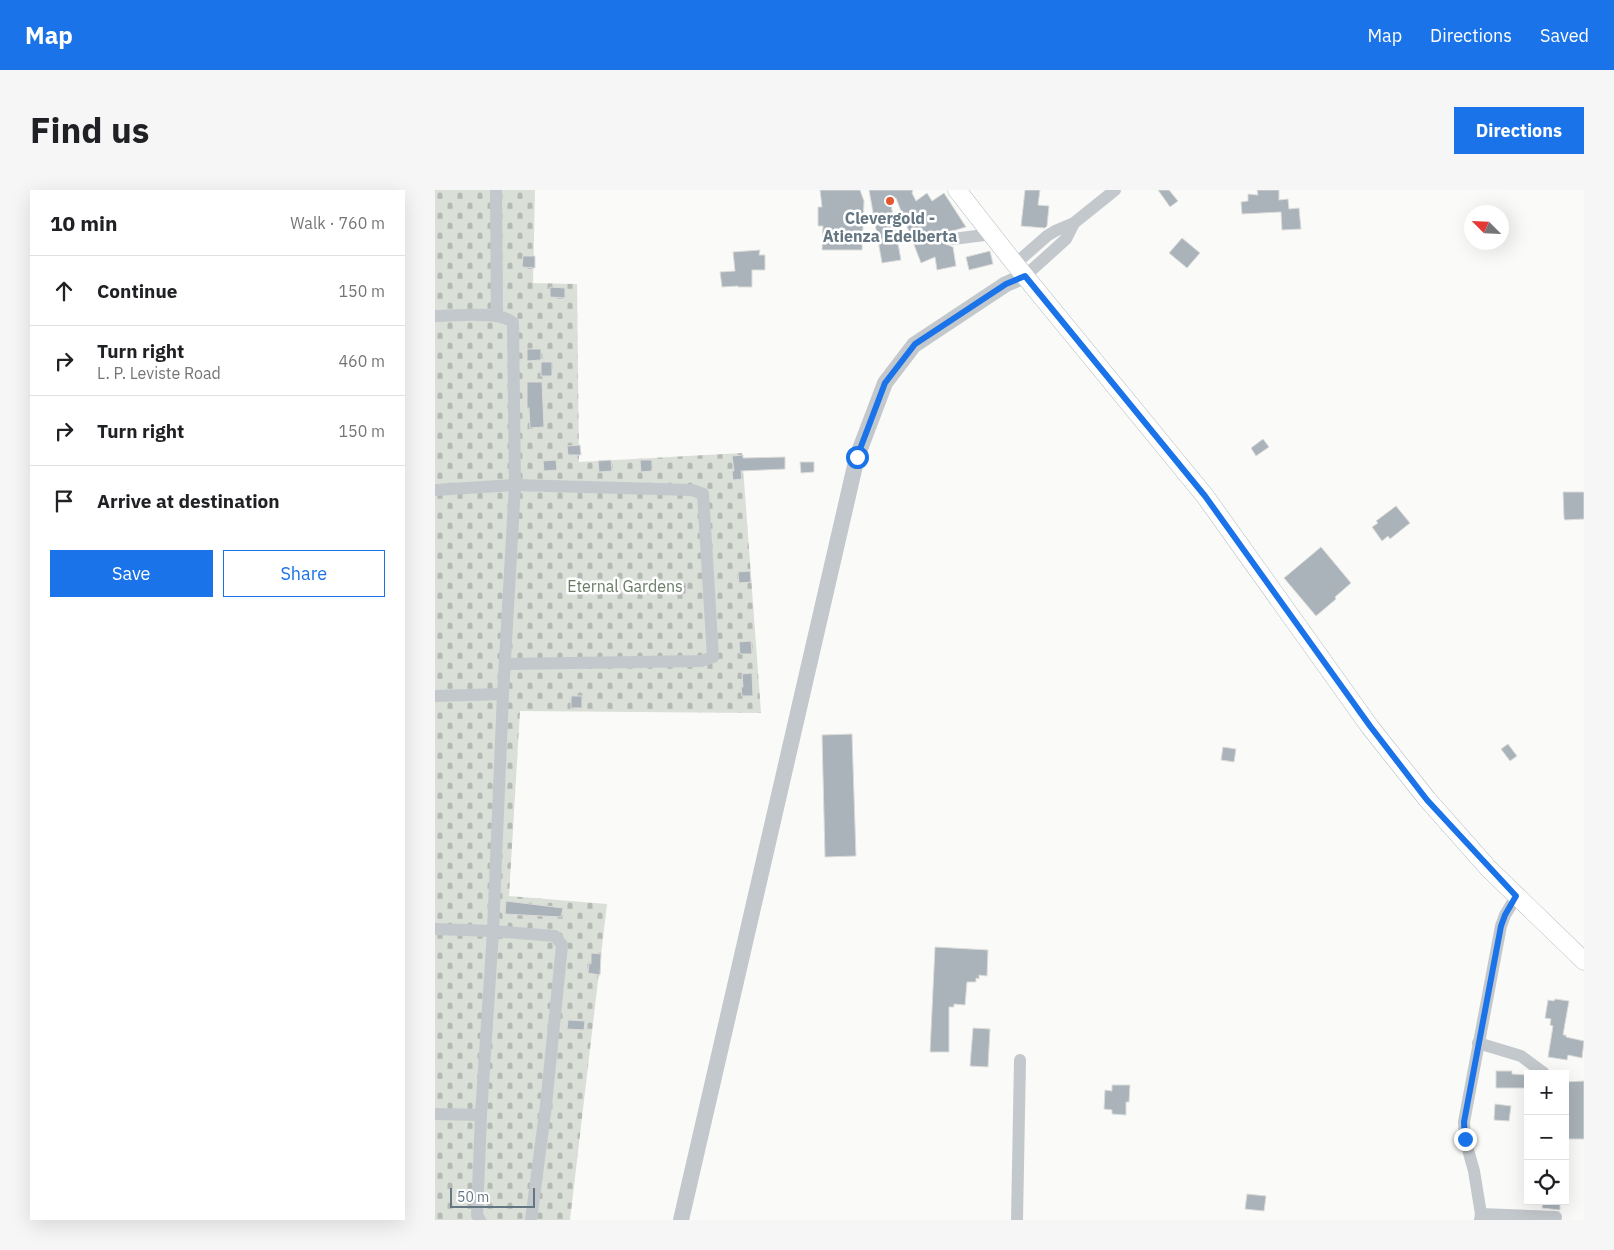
<!DOCTYPE html>
<meta charset="utf-8">
<style>
body{margin:0;font-family:"IBM Plex Sans",sans-serif;background:#f6f6f6;color:#202124}
.controls{position:absolute;right:15px;bottom:15px;display:grid;overflow:hidden;border-radius:0px;box-shadow:0 5px 20px #0002}
.controls button{width:45px;height:45px;display:grid;place-items:center;padding:0;border:0;border-bottom:1px solid #e0e0e0;background:#fff;color:#202124;font:25px sans-serif}
.compass{position:absolute;left:1029px;top:15px;width:45px;height:45px;border-radius:50%;background:#fff;box-shadow:0 5px 20px #0002;rotate:294deg}
.scale{position:absolute;left:15px;bottom:12px;width:85px;box-sizing:border-box;padding-left:5px;border:2px solid #657683;border-top:0;font-size:14px;line-height:18px;white-space:nowrap;color:#657683;-webkit-text-stroke:4px #fff;paint-order:stroke}
.stop{position:absolute;width:15px;height:15px;margin:-11px;border:4px solid #1a73e8;border-radius:50%;background:#fff}
.stop.end{background:#1a73e8;border-color:#fff;box-shadow:0 1px 5px #0008}
.list{margin:0;padding:0;list-style:none}
h2{display:flex;justify-content:space-between;align-items:center;height:65px;margin:0;padding:0 20px;font-size:21px}
h2 small{font-size:16px;font-weight:400;color:#757577}
.list li{display:grid;grid-template-columns:32px 1fr auto;gap:15px;align-items:center;box-sizing:border-box;height:70px;padding:0 20px;border-top:1px solid #e0e0e0}
.list b{display:block;font-size:19px;white-space:nowrap}
.list p{margin:0;font-size:16px;white-space:nowrap;color:#757577}
.list em{font-size:16px;font-style:normal;color:#757577}
.actions{display:flex;gap:10px;padding:15px 20px}
.actions a{flex:1;padding:11px 0;border:1px solid #1a73e8;border-radius:0px;text-align:center;font-size:18px;color:#1a73e8}
.actions .main{background:#1a73e8;color:#fff}
.icon{flex:none;width:28px;height:28px;fill:none;stroke:currentColor;stroke-width:2;stroke-linecap:round;stroke-linejoin:round}
.map{position:relative;flex:none;width:1149px;height:1030px;overflow:hidden;border-radius:0px}
header{display:flex;align-items:center;gap:30px;box-sizing:border-box;height:70px;padding:0 25px;background:#1a73e8;color:#fff}
header strong{font-size:24px}
nav{display:flex;gap:28px;margin-inline-start:auto;font-size:18px}
.intro{display:flex;align-items:center;justify-content:space-between;box-sizing:border-box;height:120px;padding:0 30px}
h1{margin:0;font-size:35px}
.button{padding:12px 22px;border-radius:0px;background:#1a73e8;color:#fff;font-size:18px;font-weight:700}
main{display:flex;gap:30px;padding:0 30px}
aside{flex:1;background:#fff;border-radius:0px;box-shadow:0 5px 20px #0002}
.map>svg:first-child{display:block}
.cemetery{fill:url(#cemetery-stones)}
.building{fill:#aab3b9;stroke:#dcdcda}
.lines{fill:none;stroke-linecap:round;stroke-linejoin:round}
.secondary-casing{stroke:#b3babf;stroke-width:19}
.minor{stroke:#c3c8cc;stroke-width:12}
.tertiary{stroke:#c3c8cc;stroke-width:16}
.secondary{stroke:#fff;stroke-width:18}
.route{stroke:#1a73e8;stroke-width:6}
.poi-dot{fill:#e4572e;stroke:#fff;stroke-width:2}
.labels{text-anchor:middle;stroke-width:5;stroke-linejoin:round;paint-order:stroke}
.poi-label{font-size:16px;font-weight:bold;fill:#657683;stroke:#fff}
.park-label{font-size:16px;fill:#687a64;stroke:#fff}
</style>
<header>
<strong>Map</strong>
<nav><a>Map</a><a>Directions</a><a>Saved</a></nav>
</header>
<div class="intro"><h1>Find us</h1><a class="button">Directions</a></div>
<main>
<aside>
<h2>10 min<small>Walk · 760 m</small></h2>
<ul class="list">
<li><svg class="icon" aria-label="ahead" viewBox="0 0 24 24"><path d="M12 20V5M6 11l6-6 6 6"/></svg><div><b>Continue</b></div><em>150 m</em></li>
<li><svg class="icon" aria-label="right" viewBox="0 0 24 24"><path d="M7 20v-9h11M14 6l5 5-5 5"/></svg><div><b>Turn right</b><p>L. P. Leviste Road</p></div><em>460 m</em></li>
<li><svg class="icon" aria-label="right" viewBox="0 0 24 24"><path d="M7 20v-9h11M14 6l5 5-5 5"/></svg><div><b>Turn right</b></div><em>150 m</em></li>
<li><svg class="icon" aria-label="arrive" viewBox="0 0 24 24"><path d="M6 21V4h12l-3 4 3 4H6"/></svg><div><b>Arrive at destination</b></div></li>
</ul>
<div class="actions"><a class="main">Save</a><a>Share</a></div>
</aside>
<div class="map">
<svg width="1149" height="1030" viewBox="0 0 1149 1030">
<defs>
<pattern id="cemetery-stones" width="16" height="16" patternUnits="userSpaceOnUse" patternTransform="scale(1.25)"><rect width="16" height="16" fill="#dadfd7"/><path d="M2 7V4a2 2 0 0 1 4 0v3zM10 15v-3a2 2 0 0 1 4 0v3z" fill="#b4b9b4"/></pattern>
</defs>
<rect width="100%" height="100%" fill="#fafaf8"/>
<!-- cemetery -->
<polygon class="cemetery" points="0,0 100,0 98,93 142,94 144,272 307,263 326,523 85,521 74,706 172,714 135,1030 0,1030"/>
<!-- building -->
<g class="building">
<polygon points="385,0 425,0 429,11 427,60 387,60 388,36 383,36 383,17 387,17"/>
<polygon points="434,0 478,0 477,3 481,11 492,3 497,11 509,3 531,37 514,42 510,46 511,54 518,57 521,76 502,80 500,67 486,73 461,8 455,9 466,70 447,73"/>
<polygon points="590,0 605,0 603,15 614,16 612,36 610,38 586,36"/>
<polygon points="723,0 734,0 743,11 735,17"/>
<polygon points="822,0 844,0 844,10 853,9 854,19 864,18 866,39 847,40 846,22 807,24 806,12 813,11 813,4 823,5"/>
<polygon points="747,48 765,63 752,78 734,63"/>
<polygon points="325,60 324,65 330,65 330,80 317,80 317,97 303,97 303,96 287,97 285,82 300,81 298,62"/>
<polygon points="555,61 558,74 534,80 531,67"/>
<polygon points="88,66 100,66 100,78 87,77"/>
<polygon points="115,97 130,98 130,108 115,107"/>
<polygon points="92,159 106,159 106,170 92,171"/>
<rect x="106" y="172" width="11" height="14"/>
<polygon points="92,192 107,192 109,237 95,238 94,218 92,218"/>
<polygon points="828,249 834,257 821,266 816,258"/>
<polygon points="145,255 146,265 133,265 132,256"/>
<polygon points="308,265 308,268 350,267 350,279 306,281 307,289 298,290 297,281 299,281 297,266"/>
<polygon points="121,270 122,280 109,281 108,271"/>
<polygon points="176,270 177,281 164,282 163,271"/>
<polygon points="205,270 217,270 217,281 206,282"/>
<polygon points="365,272 379,272 379,282 366,283"/>
<polygon points="1128,302 1149,302 1149,329 1130,330 1129,328"/>
<polygon points="961,316 975,333 955,349 953,346 947,351 937,337 943,333 941,331"/>
<polygon points="886,357 916,393 900,407 901,409 881,426 849,388"/>
<polygon points="315,381 316,392 304,393 303,382"/>
<polygon points="240,392 251,393 251,404 240,404"/>
<polygon points="316,451 317,464 305,464 304,452"/>
<polygon points="317,483 318,506 307,506 306,497 308,497 307,484"/>
<rect x="136" y="506" width="11" height="12"/>
<polygon points="417,544 421,666 390,667 387,545"/>
<polygon points="1073,554 1082,566 1075,571 1066,559"/>
<polygon points="788,557 801,559 799,572 786,570"/>
<polygon points="71,711 128,718 126,727 70,724"/>
<polygon points="500,757 553,760 552,786 544,785 544,789 541,788 541,792 532,792 530,815 519,814 519,817 514,817 514,862 495,862"/>
<polygon points="156,763 166,764 165,785 153,783 154,773 156,774"/>
<polygon points="1120,809 1134,811 1128,845 1131,845 1131,847 1149,851 1147,868 1133,865 1132,870 1113,867 1118,836 1115,835 1116,829 1110,828 1113,810 1119,811"/>
<polygon points="133,830 150,831 149,840 132,839"/>
<polygon points="538,838 555,839 553,877 535,876"/>
<polygon points="1061,881 1077,881 1077,884 1093,885 1093,898 1061,898"/>
<polygon points="1149,891 1149,949 1133,949 1132,933 1130,933 1130,892"/>
<polygon points="677,895 695,895 694,912 691,912 691,925 677,924 677,920 669,919 670,900 677,901"/>
<polygon points="1060,914 1076,916 1074,931 1059,930"/>
<polygon points="812,1004 831,1006 829,1021 810,1019"/>
<polygon points="1108,1011 1125,1011 1125,1020 1107,1018"/>
</g>
<g class="lines">
<defs>
<polyline id="secondary" points="522,0 580,74 770,306 935,537 992,609 1054,679 1149,771"/>
</defs>
<!-- secondary casing -->
<use href="#secondary" class="secondary-casing"/>
<!-- minor -->
<g class="minor">
<polyline points="61,0 62,126"/>
<polyline points="518,49 557,44"/>
<polyline points="580,74 612,46 620,41 639,33 680,0"/>
<polyline points="590,86 631,49 639,33"/>
<path d="M 0,126 C 17,126 67,120 78,133 L 80,295 L 68,504 L 58,741 L 46,925 L 42,1025 L 45,1030"/>
<polyline points="0,300 80,295 257,300 268,304 278,467 266,471 70,474"/>
<polyline points="0,506 68,504"/>
<polyline points="0,739 58,741 120,746 127,755 111,915 96,1030"/>
<polyline points="1043,853 1086,866 1109,883"/>
<polyline points="0,924 46,925"/>
<polyline points="1046,1024 1039,981 1030,949 1029,932 1066,736 1070,725 1081,707"/>
<polyline points="582,1030 585,870"/>
<polyline points="1045,1030 1046,1024 1121,1027"/>
</g>
<!-- tertiary -->
<polyline class="tertiary" points="246,1030 422,267 450,193 479,155 571,94 590,86"/>
<!-- secondary -->
<use href="#secondary" class="secondary"/>
</g>
<g class="lines">
<!-- route -->
<polyline class="route" points="422,267 450,193 480,154 571,94 590,86 770,306 935,536 992,610 1081,706 1070,725 1066,736 1029,932 1030,949"/>
</g>
<!-- markers -->
<circle class="poi-dot" cx="455" cy="11" r="5"/>
<g class="labels">
<!-- poi labels -->
<g class="poi-label">
<text x="455" y="34">Clevergold -<tspan x="455" dy="18">Atienza Edelberta</tspan></text>
</g>
<!-- park labels -->
<g class="park-label">
<text x="190" y="402">Eternal Gardens</text>
</g>
</g>
</svg>
<div class="controls">
<button>+</button>
<button>−</button>
<button><svg class="icon" aria-label="locate" viewBox="0 0 24 24"><circle cx="12" cy="12" r="6"/><path d="M12 2v4M12 18v4M2 12h4M18 12h4"/></svg></button>
</div>
<svg class="compass" viewBox="-18 -18 36 36"><path d="M0-13l5 13h-10z" fill="#e53935"/><path d="M0 13l5-13h-10z" fill="#757577"/></svg>
<div class="scale">50 m</div>
<div class="stop" style="left:422px;top:267px"></div>
<div class="stop end" style="left:1030px;top:949px"></div>
</div>
</main>
